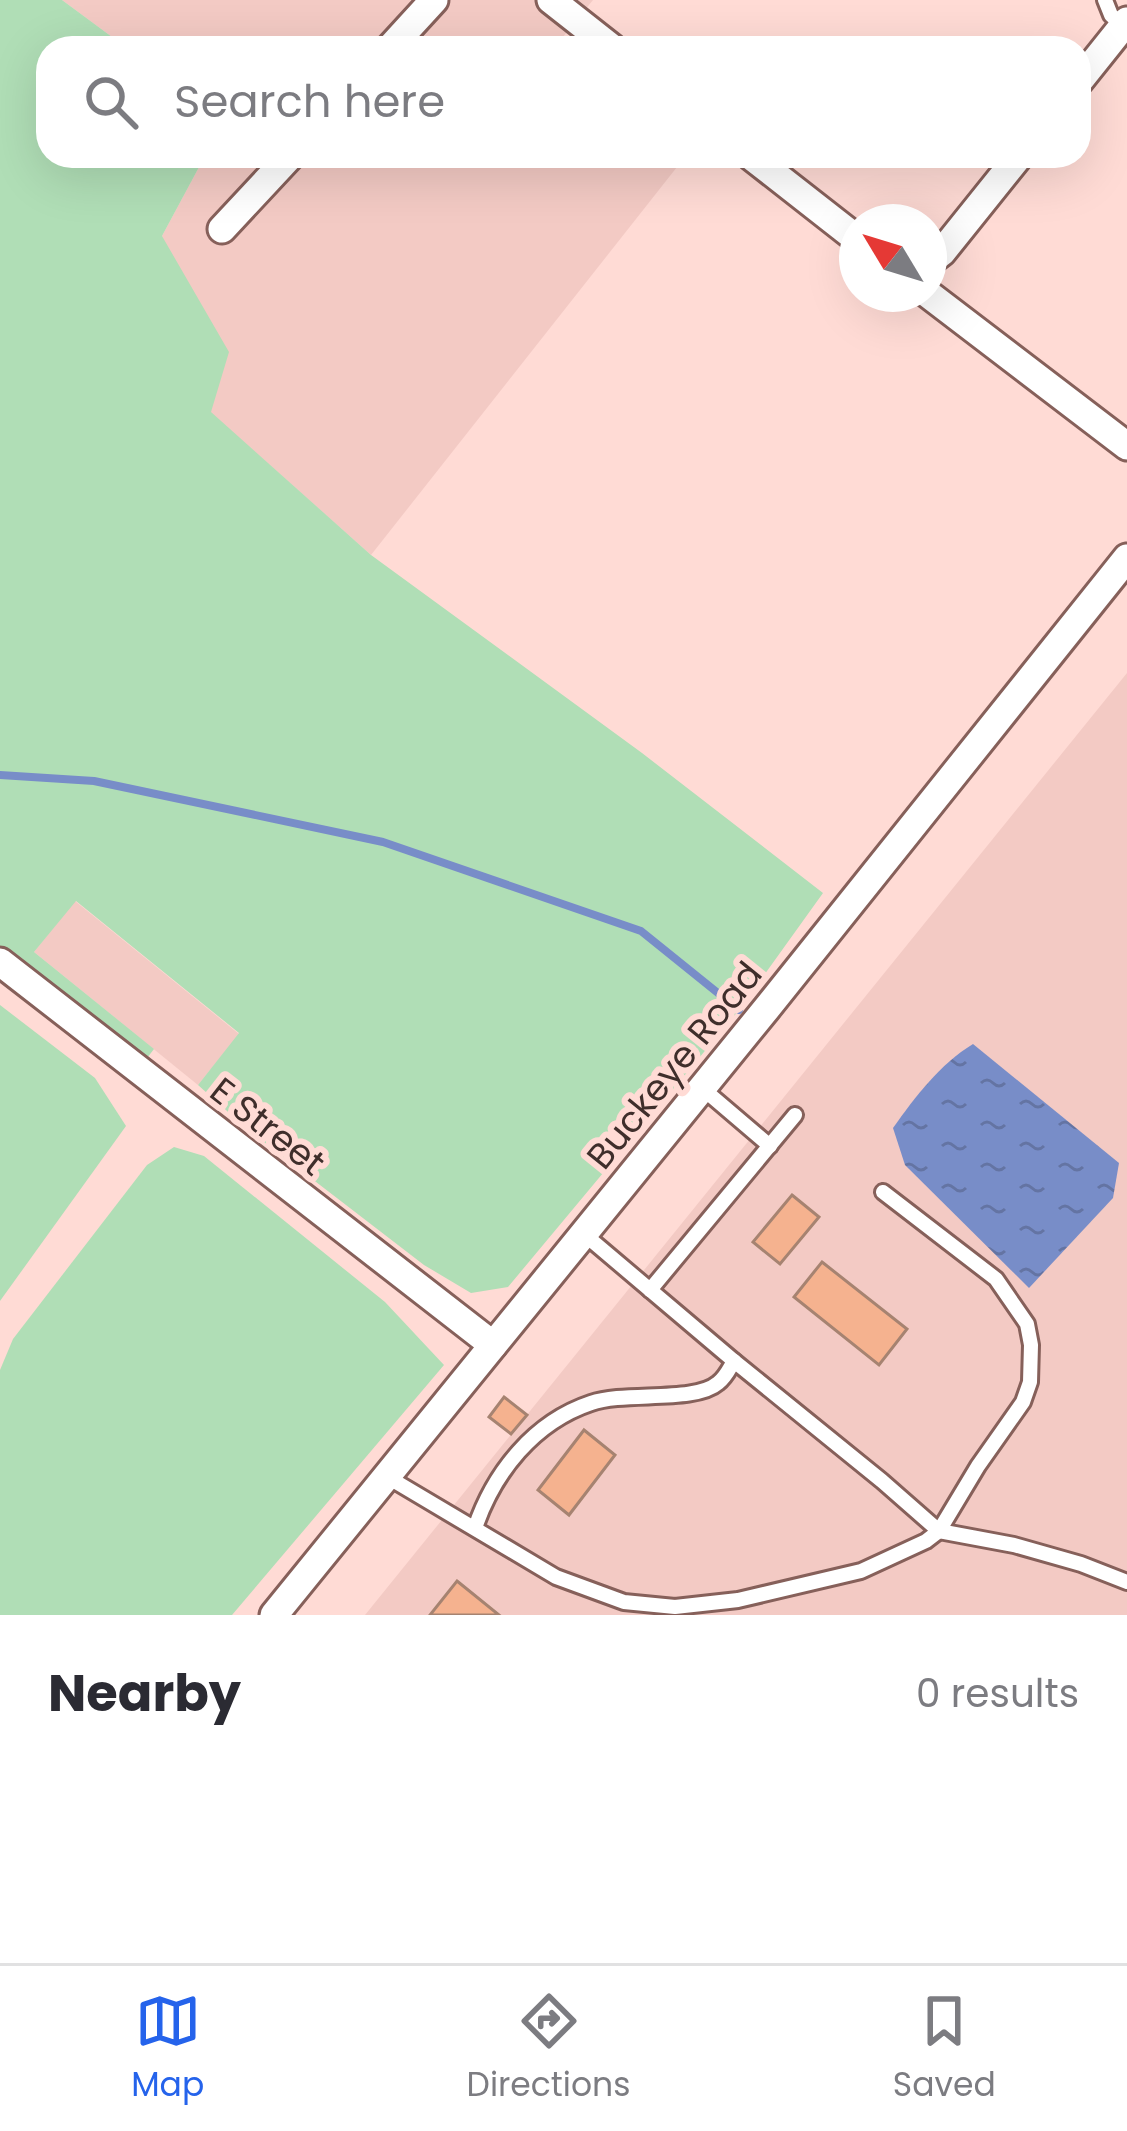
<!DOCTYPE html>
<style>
body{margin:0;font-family:Poppins,sans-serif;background:#f7f7f7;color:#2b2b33}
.compass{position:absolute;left:839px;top:204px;width:108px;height:108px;border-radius:50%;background:#fff;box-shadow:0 12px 48px #0002;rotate:308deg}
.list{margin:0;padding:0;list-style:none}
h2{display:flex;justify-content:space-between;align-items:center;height:156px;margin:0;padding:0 48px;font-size:51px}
h2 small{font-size:39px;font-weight:400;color:#7c7c81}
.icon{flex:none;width:66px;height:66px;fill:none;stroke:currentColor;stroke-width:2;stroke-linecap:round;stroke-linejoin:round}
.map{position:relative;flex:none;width:1127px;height:1615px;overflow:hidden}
.search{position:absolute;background:#fff;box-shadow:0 12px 48px #0002;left:36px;right:36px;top:36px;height:132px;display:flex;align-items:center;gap:30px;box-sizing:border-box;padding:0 42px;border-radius:36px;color:#7c7c81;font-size:45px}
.sheet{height:348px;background:#fff}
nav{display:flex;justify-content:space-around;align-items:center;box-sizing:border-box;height:168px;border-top:3px solid #e1e1e2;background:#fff;font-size:33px;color:#7c7c81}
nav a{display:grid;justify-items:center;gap:6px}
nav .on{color:#2563eb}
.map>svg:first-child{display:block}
.built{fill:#f3cac4}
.green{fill:#b0deb6}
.water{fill:url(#water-ripples)}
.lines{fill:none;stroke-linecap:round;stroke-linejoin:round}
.stream{stroke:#788dc8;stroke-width:8}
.building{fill:#f5b28f;stroke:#a68371;stroke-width:3}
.lane-casing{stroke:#86605a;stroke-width:20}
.street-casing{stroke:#86605a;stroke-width:33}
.lane{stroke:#fff;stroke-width:14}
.street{stroke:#fff;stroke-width:27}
.labels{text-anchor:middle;stroke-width:12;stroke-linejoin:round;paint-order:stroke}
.street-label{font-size:36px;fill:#3f2e2b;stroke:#ffdbd5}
</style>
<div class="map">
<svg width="1127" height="1615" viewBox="0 0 1127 1615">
<defs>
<pattern id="water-ripples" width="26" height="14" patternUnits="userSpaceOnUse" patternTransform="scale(3)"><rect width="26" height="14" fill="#788dc8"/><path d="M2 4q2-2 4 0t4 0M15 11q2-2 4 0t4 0" fill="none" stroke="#6474a3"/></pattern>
</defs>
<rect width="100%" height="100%" fill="#ffdbd5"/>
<!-- built -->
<g class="built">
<polygon points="62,0 593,0 554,48 127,48"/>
<polygon points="205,156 663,156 677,167 371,555 210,412 162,236"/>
<polygon points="1127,673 1127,1615 365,1615"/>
<polygon points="75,901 239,1034 198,1085 34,952"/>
</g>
<!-- green -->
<g class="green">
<polygon points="0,0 62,0 127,48 48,48 48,156 205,156 162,236 229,352 211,412 371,555 642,753 823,893 739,1010 508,1287 471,1293 424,1265 246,1128 198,1085 239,1033 76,901 34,952 154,1049 144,1062 0,947"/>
<polygon points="0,1005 95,1078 126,1126 0,1301"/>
<polygon points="174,1147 204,1156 385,1302 444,1365 232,1615 0,1615 0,1370 13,1339 147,1165"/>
</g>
<!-- water -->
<path class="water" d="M 973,1044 L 1119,1163 L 1113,1198 L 1029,1288 L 905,1165 L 893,1128 C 915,1097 940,1064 973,1044 Z"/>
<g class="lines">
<!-- stream -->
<polyline class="stream" points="0,775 94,781 383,842 641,931 739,1010"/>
</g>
<!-- building -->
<g class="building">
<polygon points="792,1195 819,1217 780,1264 753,1242"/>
<polygon points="822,1262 907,1329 879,1365 794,1297"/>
<polygon points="504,1397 527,1415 511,1434 489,1417"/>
<polygon points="584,1430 615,1455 569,1515 538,1490"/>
<polygon points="457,1581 499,1615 430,1615"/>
</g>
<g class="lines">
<defs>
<g id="lane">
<polyline points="1105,0 1111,15 1123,26"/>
<polyline points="702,1088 770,1146"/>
<polyline points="584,1234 734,1361 882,1481 939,1531 1014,1545 1081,1564 1127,1582"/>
<polyline points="650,1290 795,1115"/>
<polyline points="386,1476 556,1577 624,1602 675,1607 738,1600 861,1571 926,1541 939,1531 978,1466 1023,1402 1030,1382 1031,1345 1027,1324 996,1279 883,1192"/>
<path d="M 475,1528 C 494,1472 534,1422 591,1403 C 625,1391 695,1403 718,1383 C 726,1377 729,1369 734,1361"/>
</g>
<g id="street">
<polyline points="551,0 612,48"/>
<polyline points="390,48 434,0"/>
<polyline points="1079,81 1127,21"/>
<polyline points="751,156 857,239"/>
<polyline points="222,229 290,156"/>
<polyline points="929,262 942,252 1019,156"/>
<polyline points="928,294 1127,446"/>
<polyline points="0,962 493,1345"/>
<polyline points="274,1615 767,1008 1127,558"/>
</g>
</defs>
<!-- lane casing -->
<use href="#lane" class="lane-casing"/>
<!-- street casing -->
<use href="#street" class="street-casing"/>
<!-- lane -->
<use href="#lane" class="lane"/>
<!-- street -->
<use href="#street" class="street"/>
</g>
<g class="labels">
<!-- street labels -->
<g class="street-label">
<text transform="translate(674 1065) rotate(-51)" y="13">Buckeye Road</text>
<text transform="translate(268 1126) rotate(38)" y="13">E Street</text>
</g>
</g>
</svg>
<svg class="compass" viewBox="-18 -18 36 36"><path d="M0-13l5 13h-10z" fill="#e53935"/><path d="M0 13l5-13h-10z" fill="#7c7c81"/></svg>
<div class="search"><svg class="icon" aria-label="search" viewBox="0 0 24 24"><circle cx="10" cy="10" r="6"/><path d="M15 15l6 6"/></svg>Search here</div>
</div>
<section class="sheet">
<h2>Nearby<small>0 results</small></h2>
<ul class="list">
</ul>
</section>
<nav>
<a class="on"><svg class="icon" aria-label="map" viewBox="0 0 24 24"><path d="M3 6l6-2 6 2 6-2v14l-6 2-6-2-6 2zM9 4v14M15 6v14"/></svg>Map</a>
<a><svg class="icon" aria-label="directions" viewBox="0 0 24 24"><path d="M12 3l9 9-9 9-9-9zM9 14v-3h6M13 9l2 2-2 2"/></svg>Directions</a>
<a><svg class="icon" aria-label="saved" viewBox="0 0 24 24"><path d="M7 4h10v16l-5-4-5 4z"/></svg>Saved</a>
</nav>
